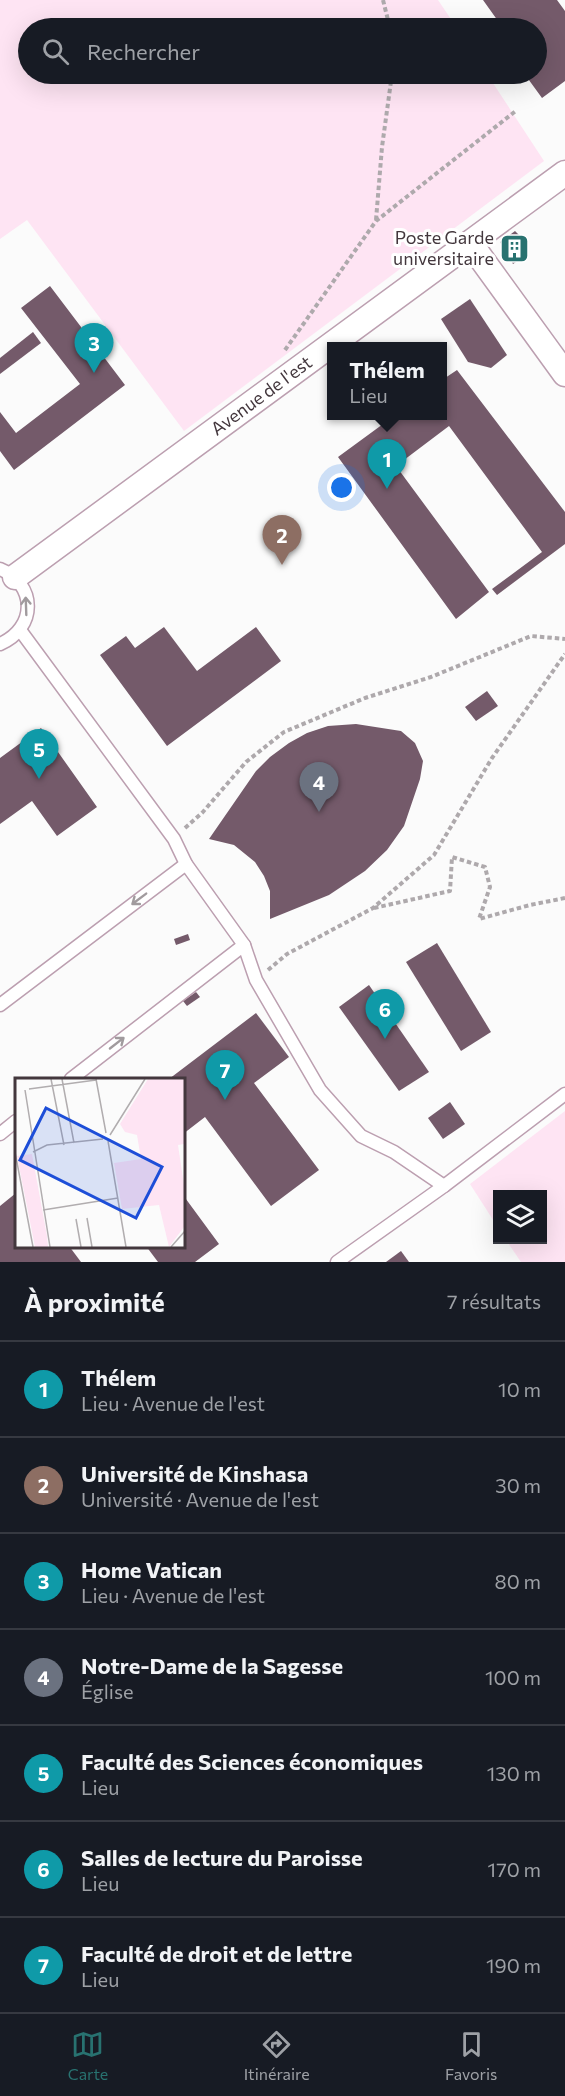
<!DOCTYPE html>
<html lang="fr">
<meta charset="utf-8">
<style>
body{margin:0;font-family:Commissioner,sans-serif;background:#242831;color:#f1f3f6}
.controls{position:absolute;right:18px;bottom:18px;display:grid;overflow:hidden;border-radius:0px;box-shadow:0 6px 24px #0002}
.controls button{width:54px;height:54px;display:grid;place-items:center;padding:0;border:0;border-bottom:2px solid #363941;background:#171b24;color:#f1f3f6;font:30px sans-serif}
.you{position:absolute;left:342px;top:488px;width:21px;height:21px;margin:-15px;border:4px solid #fff;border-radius:50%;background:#1a73e8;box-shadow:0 0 0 9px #1a73e833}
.badge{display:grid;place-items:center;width:39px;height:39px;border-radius:50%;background:#287270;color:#fff;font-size:20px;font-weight:700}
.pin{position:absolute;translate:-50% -50px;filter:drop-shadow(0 2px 3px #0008)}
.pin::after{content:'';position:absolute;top:32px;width:21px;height:18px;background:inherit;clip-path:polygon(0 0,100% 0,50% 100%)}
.popup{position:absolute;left:327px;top:342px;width:120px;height:78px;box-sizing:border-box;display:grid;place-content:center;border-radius:0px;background:#171b24;filter:drop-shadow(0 2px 4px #0005);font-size:20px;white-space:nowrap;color:#9ea1a6}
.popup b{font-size:22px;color:#f1f3f6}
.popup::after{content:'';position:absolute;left:50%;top:100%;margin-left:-12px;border:12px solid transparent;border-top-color:#171b24}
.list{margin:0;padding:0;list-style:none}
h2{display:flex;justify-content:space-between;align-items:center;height:78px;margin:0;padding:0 24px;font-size:26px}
h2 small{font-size:20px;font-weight:400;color:#9ea1a6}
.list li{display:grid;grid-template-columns:39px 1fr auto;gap:18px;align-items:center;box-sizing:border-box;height:96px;padding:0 24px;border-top:2px solid #363941}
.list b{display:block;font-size:22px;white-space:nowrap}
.list p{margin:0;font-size:20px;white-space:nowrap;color:#9ea1a6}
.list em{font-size:20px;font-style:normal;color:#9ea1a6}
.icon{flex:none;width:33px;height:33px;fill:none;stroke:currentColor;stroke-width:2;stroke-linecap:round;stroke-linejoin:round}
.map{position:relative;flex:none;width:565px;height:1262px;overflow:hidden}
.search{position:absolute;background:#171b24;box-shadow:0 6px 24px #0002;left:18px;right:18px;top:18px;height:66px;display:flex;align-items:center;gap:15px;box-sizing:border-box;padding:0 21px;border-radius:33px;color:#9ea1a6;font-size:22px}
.sheet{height:750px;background:#171b24}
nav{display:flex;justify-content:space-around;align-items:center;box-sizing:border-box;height:84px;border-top:2px solid #363941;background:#171b24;font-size:16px;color:#9ea1a6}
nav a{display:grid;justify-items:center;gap:3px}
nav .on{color:#287270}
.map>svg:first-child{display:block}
.green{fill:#fee4f3}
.building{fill:#745a6a}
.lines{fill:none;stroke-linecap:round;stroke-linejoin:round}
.lane-casing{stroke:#bc9fb0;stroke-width:15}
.street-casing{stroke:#bc9fb0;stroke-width:27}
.path{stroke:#aea9ac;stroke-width:4;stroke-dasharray:4.5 3;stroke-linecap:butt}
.lane{stroke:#fff;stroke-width:12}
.street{stroke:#fff;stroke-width:24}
.oneway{stroke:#a19b9e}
.labels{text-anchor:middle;stroke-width:6;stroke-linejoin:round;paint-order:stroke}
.poi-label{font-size:18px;fill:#43373d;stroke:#fff;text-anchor:end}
.street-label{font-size:18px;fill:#43373d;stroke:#fff}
.inset-road{fill:none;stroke:#b1adaf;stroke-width:1.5}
.view{fill:#1d4ed8;fill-opacity:0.15;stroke:#1d4ed8;stroke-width:3}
.inset-edge{fill:none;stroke:#43373d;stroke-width:3}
</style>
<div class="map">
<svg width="565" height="1262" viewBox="0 0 565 1262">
<rect width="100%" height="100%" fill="#fbfbfb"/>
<!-- green -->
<g class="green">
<polygon points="0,0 438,0 457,28 28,28 28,74 487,74 544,161 184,431 27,220 0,239"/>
<polygon points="565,1111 565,1262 521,1262 506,1240 542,1240 542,1194 498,1194 497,1226 470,1184"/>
</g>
<!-- building -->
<g class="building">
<polygon points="483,0 557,0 565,11 565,81 542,98 526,76 529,74 536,74 536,28 503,28"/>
<polygon points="515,231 525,241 528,254 513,264 500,242"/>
<polygon points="50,286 125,385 14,470 0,451 0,412 16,433 80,384 21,308"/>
<polygon points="470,299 507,355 491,368 468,362 441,319"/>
<polygon points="33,332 41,343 0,374 0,358"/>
<polygon points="457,370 565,512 565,544 497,595 492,589 542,552 449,426 396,466 489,592 456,619 338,457 394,416 442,416 442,380"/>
<polygon points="164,627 197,671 256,627 281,661 167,746 100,655 126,636 135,648"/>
<polygon points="487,691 498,706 476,721 465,707"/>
<polygon points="356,724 401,731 415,743 423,761 420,779 404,826 387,850 365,871 329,895 270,919 270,891 264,876 255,862 234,845 209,839 256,771 270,757 289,743 307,733 328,726"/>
<polygon points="41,728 97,807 57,836 32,801 0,824 0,758"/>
<polygon points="188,934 190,940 176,945 174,939"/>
<polygon points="437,943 491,1032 461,1051 406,962"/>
<polygon points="369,985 429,1072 399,1091 339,1007"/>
<polygon points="196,992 200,997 187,1006 183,1001"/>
<polygon points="256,1013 289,1057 254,1083 319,1170 271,1206 205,1117 183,1134 183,1079 169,1079"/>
<polygon points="450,1102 465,1124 443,1139 428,1118"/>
<polygon points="16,1193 16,1246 69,1246 81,1262 0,1262 0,1206"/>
<polygon points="183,1195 219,1244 195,1262 158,1262 146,1246 183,1246"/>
<polygon points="401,1251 409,1262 386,1262"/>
</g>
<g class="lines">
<defs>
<g id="lane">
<path d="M 0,569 C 37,584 37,628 0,644"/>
<polyline points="20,630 174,839 186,864 244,945 256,980 320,1090 361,1136 394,1152 444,1186"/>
<polyline points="0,1005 186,864"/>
<polyline points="71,1079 244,945"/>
<polyline points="0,1134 16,1121"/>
<polyline points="337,1262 444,1186 565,1094"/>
</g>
<g id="street">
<polyline points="470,243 565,374"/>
<path id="s1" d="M 15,577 L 565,173"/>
</g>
</defs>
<!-- lane casing -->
<use href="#lane" class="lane-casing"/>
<!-- street casing -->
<use href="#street" class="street-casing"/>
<!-- path -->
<g class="path">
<polyline points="383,0 390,28"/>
<polyline points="376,220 382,147 392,74"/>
<polyline points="285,350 376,221 517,110"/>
<polyline points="185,828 202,813 246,762 284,732 365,698 431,677 531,636 565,639"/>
<polyline points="374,908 450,891 452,857 485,867 490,887 479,919 530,905 565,898"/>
<polyline points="268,970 287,954 373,908 434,855 492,758 565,654"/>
</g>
<!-- lane -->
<use href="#lane" class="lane"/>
<!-- street -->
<use href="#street" class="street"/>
</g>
<!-- one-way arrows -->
<defs><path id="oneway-shaft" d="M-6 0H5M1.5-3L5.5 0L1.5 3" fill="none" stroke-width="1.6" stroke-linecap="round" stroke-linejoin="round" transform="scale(1.5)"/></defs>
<g class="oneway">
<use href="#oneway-shaft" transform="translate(26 606) rotate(-92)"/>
<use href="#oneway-shaft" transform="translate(139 899) rotate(143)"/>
<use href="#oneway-shaft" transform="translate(117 1043) rotate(-38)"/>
</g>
<!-- icons -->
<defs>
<symbol id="building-square" viewBox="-11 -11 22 22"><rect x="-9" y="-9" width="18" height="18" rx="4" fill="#287270" stroke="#fff"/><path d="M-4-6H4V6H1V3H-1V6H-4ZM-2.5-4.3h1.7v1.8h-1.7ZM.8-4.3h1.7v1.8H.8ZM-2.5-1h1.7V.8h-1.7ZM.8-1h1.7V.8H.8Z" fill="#fff"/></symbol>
</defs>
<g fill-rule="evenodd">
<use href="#building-square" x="498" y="232" width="33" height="33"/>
</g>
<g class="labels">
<!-- poi labels -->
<g class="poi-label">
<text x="494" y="244">Poste Garde<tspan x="494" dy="21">universitaire</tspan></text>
</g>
<!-- street labels -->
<g class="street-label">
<text dy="6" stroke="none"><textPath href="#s1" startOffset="306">Avenue de l'est</textPath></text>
</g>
</g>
<!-- overview -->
<g transform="translate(15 1078)">
<rect width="170" height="170" fill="#fbfbfb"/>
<path d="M 133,1 L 169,1 L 169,66 L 163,67 L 169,107 L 169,149 L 154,169 L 144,127 L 107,131 L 99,85 L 126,81 L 122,57 L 110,54 L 105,46 ZM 17,76 L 32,158 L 33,169 L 20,169 L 2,78 Z" fill="#fee4f3"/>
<path class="inset-road" d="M 36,1 L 49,67M 47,1 L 59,65M 81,1 L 91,55M 14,11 L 81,2M 10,12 L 35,169M 95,57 L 130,1M 93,63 L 111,169M 0,74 L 18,169M 18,74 L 32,67 L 88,61M 28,132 L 103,120M 72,140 L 77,169M 61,141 L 66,169M 156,169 L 170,153"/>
<path class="view" d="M 31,30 L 147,89 L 121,140 L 5,82 Z"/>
<rect width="170" height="170" class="inset-edge"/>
</g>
</svg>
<div class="controls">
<button><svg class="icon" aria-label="layers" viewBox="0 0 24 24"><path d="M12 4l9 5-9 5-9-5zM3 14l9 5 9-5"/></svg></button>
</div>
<div class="you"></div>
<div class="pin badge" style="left:387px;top:489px;background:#0f9aa8">1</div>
<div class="popup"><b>Thélem</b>Lieu</div>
<div class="pin badge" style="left:282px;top:565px;background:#8d6e63">2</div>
<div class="pin badge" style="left:94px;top:373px;background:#0f9aa8">3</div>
<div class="pin badge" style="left:319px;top:812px;background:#6b7280">4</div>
<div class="pin badge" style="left:39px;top:779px;background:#0f9aa8">5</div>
<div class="pin badge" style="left:385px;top:1039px;background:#0f9aa8">6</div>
<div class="pin badge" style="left:225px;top:1100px;background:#0f9aa8">7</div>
<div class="search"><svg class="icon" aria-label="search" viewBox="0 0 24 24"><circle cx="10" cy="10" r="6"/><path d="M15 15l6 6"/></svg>Rechercher</div>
</div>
<section class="sheet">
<h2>À proximité<small>7 résultats</small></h2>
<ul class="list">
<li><span class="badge" style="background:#0f9aa8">1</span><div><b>Thélem</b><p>Lieu · Avenue de l'est</p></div><em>10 m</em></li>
<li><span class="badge" style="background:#8d6e63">2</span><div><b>Université de Kinshasa</b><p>Université · Avenue de l'est</p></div><em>30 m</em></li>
<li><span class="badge" style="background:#0f9aa8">3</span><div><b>Home Vatican</b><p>Lieu · Avenue de l'est</p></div><em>80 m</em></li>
<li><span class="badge" style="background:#6b7280">4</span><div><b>Notre-Dame de la Sagesse</b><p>Église</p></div><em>100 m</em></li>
<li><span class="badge" style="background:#0f9aa8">5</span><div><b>Faculté des Sciences économiques</b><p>Lieu</p></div><em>130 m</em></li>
<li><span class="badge" style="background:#0f9aa8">6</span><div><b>Salles de lecture du Paroisse</b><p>Lieu</p></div><em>170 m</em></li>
<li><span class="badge" style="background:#0f9aa8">7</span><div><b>Faculté de droit et de lettre</b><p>Lieu</p></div><em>190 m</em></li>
</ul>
</section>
<nav>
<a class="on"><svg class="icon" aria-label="map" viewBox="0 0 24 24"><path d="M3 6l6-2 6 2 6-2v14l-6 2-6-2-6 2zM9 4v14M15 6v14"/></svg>Carte</a>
<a><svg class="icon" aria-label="directions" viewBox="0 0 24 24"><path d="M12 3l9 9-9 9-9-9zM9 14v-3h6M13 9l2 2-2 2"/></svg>Itinéraire</a>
<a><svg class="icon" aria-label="saved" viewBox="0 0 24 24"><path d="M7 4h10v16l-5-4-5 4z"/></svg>Favoris</a>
</nav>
